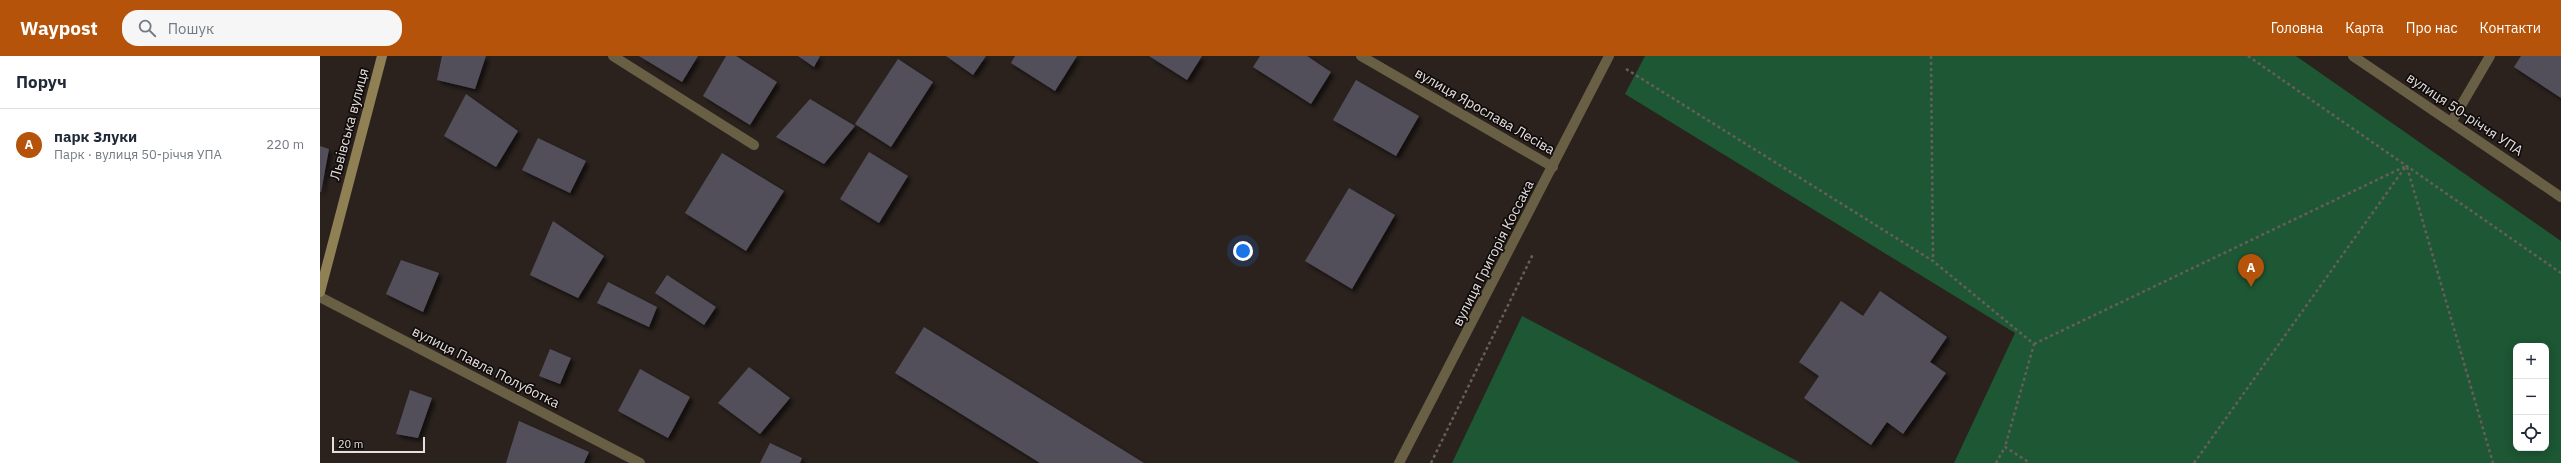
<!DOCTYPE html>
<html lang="uk">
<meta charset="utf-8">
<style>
body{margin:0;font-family:"IBM Plex Sans",sans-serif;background:#f6f6f7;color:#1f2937}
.controls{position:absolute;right:12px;bottom:12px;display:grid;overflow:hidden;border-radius:8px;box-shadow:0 2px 10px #0003}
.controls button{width:36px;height:36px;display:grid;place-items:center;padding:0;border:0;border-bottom:1px solid #e0e1e3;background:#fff;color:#1f2937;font:20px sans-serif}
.scale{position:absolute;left:12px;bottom:10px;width:93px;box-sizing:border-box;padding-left:4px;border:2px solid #e6dfdd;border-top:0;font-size:11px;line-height:14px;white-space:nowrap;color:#e6dfdd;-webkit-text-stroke:3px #100c0b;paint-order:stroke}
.you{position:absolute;left:923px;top:195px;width:14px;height:14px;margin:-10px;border:3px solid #fff;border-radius:50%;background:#1a73e8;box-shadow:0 0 0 6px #1a73e833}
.badge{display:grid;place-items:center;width:26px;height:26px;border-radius:50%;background:#b45309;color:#fff;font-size:13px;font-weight:700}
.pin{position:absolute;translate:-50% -33px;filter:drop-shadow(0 1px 2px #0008)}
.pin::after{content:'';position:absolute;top:21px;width:14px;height:12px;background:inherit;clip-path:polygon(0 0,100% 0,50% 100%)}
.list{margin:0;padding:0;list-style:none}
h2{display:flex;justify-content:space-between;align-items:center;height:52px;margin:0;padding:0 16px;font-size:17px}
h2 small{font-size:13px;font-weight:400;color:#747a83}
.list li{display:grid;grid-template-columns:26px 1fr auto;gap:12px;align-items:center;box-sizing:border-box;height:72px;padding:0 16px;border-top:1px solid #e0e1e3}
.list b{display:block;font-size:15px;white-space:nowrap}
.list p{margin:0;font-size:13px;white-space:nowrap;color:#747a83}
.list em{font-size:13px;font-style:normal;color:#747a83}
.icon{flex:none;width:22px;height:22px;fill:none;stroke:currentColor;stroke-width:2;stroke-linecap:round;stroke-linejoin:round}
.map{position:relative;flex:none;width:2241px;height:407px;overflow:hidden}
header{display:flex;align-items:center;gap:24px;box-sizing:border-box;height:56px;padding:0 20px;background:#b45309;color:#fff}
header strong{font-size:19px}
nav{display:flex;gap:22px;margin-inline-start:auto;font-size:14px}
.search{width:280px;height:36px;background:#f6f6f7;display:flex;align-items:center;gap:10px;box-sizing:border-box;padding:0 14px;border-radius:16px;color:#747a83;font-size:15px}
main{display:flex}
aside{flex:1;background:#fff}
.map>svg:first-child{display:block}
.park{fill:#1d5734;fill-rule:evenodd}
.building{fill:#52505a;filter:url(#shadow)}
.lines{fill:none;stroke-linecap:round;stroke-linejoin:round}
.path{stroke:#675e5b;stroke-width:2.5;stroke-dasharray:3 3;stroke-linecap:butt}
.lane{stroke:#695f44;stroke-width:10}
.street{stroke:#695f44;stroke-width:10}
.secondary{stroke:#908155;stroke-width:10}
.labels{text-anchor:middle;stroke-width:3.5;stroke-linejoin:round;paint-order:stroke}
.street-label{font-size:14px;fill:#e6dfdd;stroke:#100c0b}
</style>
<header>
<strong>Waypost</strong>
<div class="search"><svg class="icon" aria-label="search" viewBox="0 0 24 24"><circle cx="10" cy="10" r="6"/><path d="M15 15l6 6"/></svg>Пошук</div>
<nav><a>Головна</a><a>Карта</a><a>Про нас</a><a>Контакти</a></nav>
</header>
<main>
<aside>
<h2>Поруч<small></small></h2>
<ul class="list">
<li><span class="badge">A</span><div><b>парк Злуки</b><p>Парк · вулиця 50-річчя УПА</p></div><em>220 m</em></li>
</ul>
</aside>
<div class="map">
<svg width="2241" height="407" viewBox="0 0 2241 407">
<defs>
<filter id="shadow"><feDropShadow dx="3.5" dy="3.5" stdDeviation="2" flood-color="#0009"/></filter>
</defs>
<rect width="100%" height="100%" fill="#2b221e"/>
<!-- park -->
<g class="park">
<path d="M 1325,0 L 1976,0 L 2241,185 L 2241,407 L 1634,407 L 1695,277 L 1305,38 ZM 2196,290 L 2226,290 L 2226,392 L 2196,392 Z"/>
<polygon points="1202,260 1481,407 1132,407"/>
</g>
<!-- building -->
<g class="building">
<polygon points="122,0 166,0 155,33 117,24"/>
<polygon points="319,0 378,0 362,26"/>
<polygon points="406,0 416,0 457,26 430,69 383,40"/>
<polygon points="478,0 500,0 494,11"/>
<polygon points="626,0 666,0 653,19"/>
<polygon points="695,0 757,0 735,35 691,7"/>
<polygon points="829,0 882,0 867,24"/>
<polygon points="940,0 987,0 1011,16 991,48 933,11"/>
<polygon points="2201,0 2241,0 2241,42 2194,11"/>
<polygon points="578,3 613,26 571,91 535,68"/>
<polygon points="1036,24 1099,60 1076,100 1013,64"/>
<polygon points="146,38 198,75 176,111 124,80"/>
<polygon points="490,43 535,70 504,108 456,81"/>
<polygon points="218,82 266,105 250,137 202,114"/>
<polygon points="0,90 9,93 1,136 0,136"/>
<polygon points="549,96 588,120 559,167 520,143"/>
<polygon points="402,97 464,135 426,195 365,157"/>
<polygon points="1029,132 1075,159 1032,233 985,205"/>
<polygon points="233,165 284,200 258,242 210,219"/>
<polygon points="81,204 119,217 103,256 66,238"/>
<polygon points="347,219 396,251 384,269 335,237"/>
<polygon points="288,226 337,251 329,271 277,247"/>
<polygon points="1560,235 1627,281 1610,306 1626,317 1583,378 1567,366 1551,389 1484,342 1499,320 1479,306 1521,245 1543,260"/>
<polygon points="604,271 824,407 720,407 575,317"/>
<polygon points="230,293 251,302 240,328 219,320"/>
<polygon points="429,311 470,342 440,378 398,347"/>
<polygon points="320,313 370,341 348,382 298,355"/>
<polygon points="90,334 112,342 98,382 76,378"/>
<polygon points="199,365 269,396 264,407 186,407"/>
<polygon points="450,387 482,402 480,407 440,407"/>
</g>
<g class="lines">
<!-- path -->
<g class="path">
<polyline points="1611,0 1613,205"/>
<polyline points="1928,0 2241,217"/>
<polyline points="1306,13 1613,205 1714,288 1685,391"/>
<polyline points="2087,111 2173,407"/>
<polyline points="1714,288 2086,110"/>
<polyline points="1111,407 1213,198"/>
<polyline points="1676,407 1685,391 1710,407"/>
<polyline points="1874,407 2086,110"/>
</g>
<!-- lane -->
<g class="lane">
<polyline points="293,0 434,89"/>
<polyline points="2132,65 2170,0"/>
</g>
<!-- street -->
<g class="street">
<polyline points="1041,0 1233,111"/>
<polyline points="2033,0 2241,141"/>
<polyline points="0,241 320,407"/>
<polyline points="1079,407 1289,0"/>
</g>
<!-- secondary -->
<polyline class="secondary" points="0,236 62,0"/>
</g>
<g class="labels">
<!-- street labels -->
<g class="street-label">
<text transform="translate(1165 55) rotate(30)" y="5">вулиця Ярослава Лесіва</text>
<text transform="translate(2145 58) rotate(34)" y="5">вулиця 50-річчя УПА</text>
<text transform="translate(29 68) rotate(-75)" y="5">Львівська вулиця</text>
<text transform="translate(1173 197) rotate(-63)" y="5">вулиця Григорія Коссака</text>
<text transform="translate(166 311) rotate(27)" y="5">вулиця Павла Полуботка</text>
</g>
</g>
</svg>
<div class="controls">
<button>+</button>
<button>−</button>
<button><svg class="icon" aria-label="locate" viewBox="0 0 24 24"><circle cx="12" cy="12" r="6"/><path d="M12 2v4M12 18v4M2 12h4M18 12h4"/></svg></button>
</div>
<div class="scale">20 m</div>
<div class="you"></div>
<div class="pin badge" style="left:1931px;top:231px">A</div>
</div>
</main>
